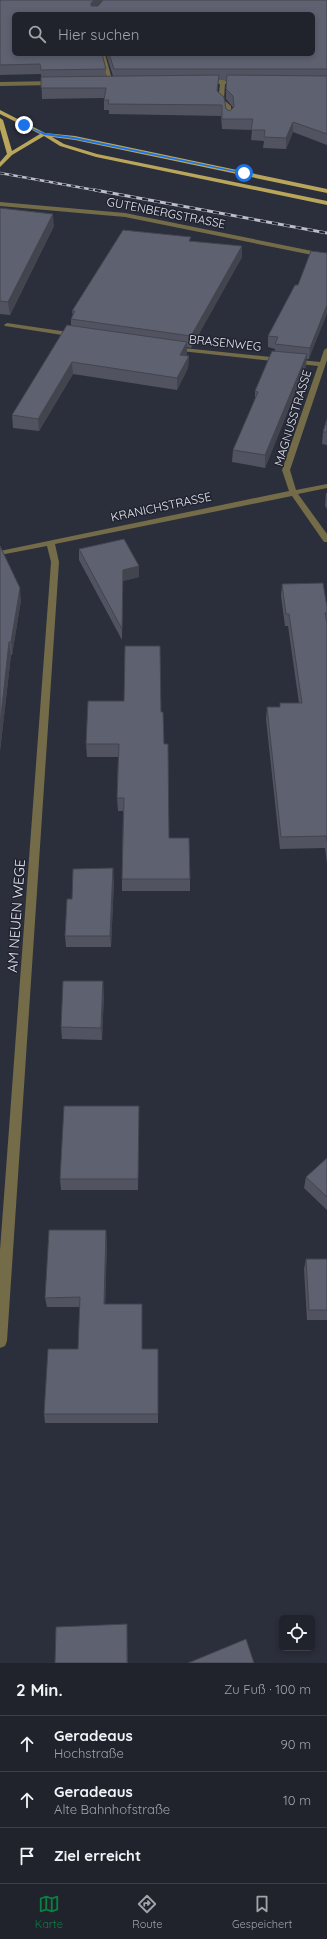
<!DOCTYPE html>
<html lang="de">
<meta charset="utf-8">
<style>
body{margin:0;font-family:Quicksand,sans-serif;background:#282a34;color:#f1f3f6}
.controls{position:absolute;right:12px;bottom:12px;display:grid;overflow:hidden;border-radius:6px;box-shadow:0 2px 6px #0003}
.controls button{width:36px;height:36px;display:grid;place-items:center;padding:0;border:0;border-bottom:1px solid #3d3f48;background:#20222c;color:#f1f3f6;font:20px sans-serif}
.stop{position:absolute;width:12px;height:12px;margin:-9px;border:3px solid #1a73e8;border-radius:50%;background:#fff}
.stop.end{background:#1a73e8;border-color:#fff;box-shadow:0 1px 4px #0008}
.list{margin:0;padding:0;list-style:none}
h2{display:flex;justify-content:space-between;align-items:center;height:52px;margin:0;padding:0 16px;font-size:17px}
h2 small{font-size:13px;font-weight:400;color:#a2a4a9}
.list li{display:grid;grid-template-columns:26px 1fr auto;gap:12px;align-items:center;box-sizing:border-box;height:56px;padding:0 16px;border-top:1px solid #3d3f48}
.list b{display:block;font-size:15px;white-space:nowrap}
.list p{margin:0;font-size:13px;white-space:nowrap;color:#a2a4a9}
.list em{font-size:13px;font-style:normal;color:#a2a4a9}
.icon{flex:none;width:22px;height:22px;fill:none;stroke:currentColor;stroke-width:2;stroke-linecap:round;stroke-linejoin:round}
.map{position:relative;flex:none;width:327px;height:1663px;overflow:hidden}
.search{position:absolute;background:#20222c;box-shadow:0 2px 6px #0003;left:12px;right:12px;top:12px;height:44px;display:flex;align-items:center;gap:10px;box-sizing:border-box;padding:0 14px;border-radius:6px;color:#a2a4a9;font-size:15px}
.sheet{height:220px;background:#20222c}
nav{display:flex;justify-content:space-around;align-items:center;box-sizing:border-box;height:56px;border-top:1px solid #3d3f48;background:#20222c;font-size:11px;color:#a2a4a9}
nav a{display:grid;justify-items:center;gap:2px}
nav .on{color:#0b8043}
.map>svg:first-child{display:block}
.lines{fill:none;stroke-linecap:round;stroke-linejoin:round}
.minor{fill:#746b48;fill-rule:evenodd}
.major{fill:#baa65b;fill-rule:evenodd}
.rail-far1-casing{stroke:#bcbfc8;stroke-width:2.5}
.rail-casing{stroke:#bcbfc8;stroke-width:3}
.rail-far1{stroke:#212430;stroke-width:1.5;stroke-dasharray:4.5;stroke-linecap:butt}
.rail{stroke:#212430;stroke-width:2;stroke-dasharray:6;stroke-linecap:butt}
.wall{fill:#515360;fill-rule:evenodd}
.shaded-wall{fill:#42444e}
.building{fill:#5e6170;stroke:#42444e}
.route{fill:#1a73e8}
.labels{text-anchor:middle;stroke-width:3;stroke-linejoin:round;paint-order:stroke}
.far-street-label{font-size:12px;fill:#e4e6ef;stroke:#212430}
.street-label{font-size:14px;fill:#e4e6ef;stroke:#212430}
</style>
<div class="map">
<svg width="327" height="1663" viewBox="0 0 327 1663">
<rect width="100%" height="100%" fill="#2b2e3b"/>
<g class="lines">
<!-- minor -->
<g class="minor">
<polygon points="101,54 105,54 113,83 108,82"/>
<polygon points="223,80 242,83 239,85 225,84 224,100 231,106 232,118 229,120 226,118 225,107 218,101 220,84 202,82 205,80"/>
<polygon points="0,82 55,81 58,83 55,85 0,86"/>
<polygon points="0,202 125,213 327,254 327,258 125,217 0,206"/>
<polygon points="7,323 75,333 78,335 75,337 5,326 4,325"/>
<polygon points="174,347 320,362 324,350 327,348 327,360 290,470 296,490 327,484 327,488 298,494 327,534 327,542 324,542 292,496 55,544 59,562 7,1341 5,1346 0,1348 0,1250 51,562 47,546 0,555 0,551 289,491 282,470 318,366 172,350 171,349"/>
</g>
<!-- major -->
<polygon class="major" points="0,110 45,133 75,136 327,189 327,193 75,140 52,137 64,144 97,154 327,201 327,205 96,157 60,146 44,136 12,155 0,167 0,162 7,154 0,129 0,118 3,120 12,151 40,134 0,114"/>
<defs>
<polyline id="rail-far1" points="0,173 100,191"/>
<polyline id="rail" points="95,190 327,233"/>
</defs>
<!-- rail-far1 casing -->
<use href="#rail-far1" class="rail-far1-casing"/>
<!-- rail casing -->
<use href="#rail" class="rail-casing"/>
<!-- rail-far1 -->
<use href="#rail-far1" class="rail-far1"/>
<!-- rail -->
<use href="#rail" class="rail"/>
</g>
<!-- wall -->
<g class="wall">
<path d="M 0,0 L 327,0 L 327,145 L 293,132 L 286,149 L 263,148 L 264,141 L 251,140 L 252,130 L 222,129 L 221,116 L 109,114 L 109,110 L 104,110 L 104,98 L 42,99 L 41,74 L 0,75 ZM 14,14 L 313,54 L 106,54 L 113,76 L 106,76 L 106,69 ZM 218,80 L 226,80 L 226,99 L 232,106 L 233,108 L 230,111 L 226,109 L 218,91 Z"/>
<polygon points="0,208 54,226 10,315 0,314"/>
<polygon points="191,241 242,257 191,348 187,347 187,354 186,356 189,356 188,368 177,390 73,374 39,431 13,428 12,415 71,325 71,319 73,316 72,311"/>
<polygon points="327,253 309,359 306,359 306,366 265,468 232,462 233,450 255,400 255,391 275,351 275,349 268,347 268,336 298,285"/>
<polygon points="327,419 327,445 322,444 323,432"/>
<polygon points="326,493 327,493 327,509 325,506"/>
<polygon points="0,546 21,600 12,655 11,655 0,751"/>
<polygon points="79,549 139,566 139,577 123,581 122,640 79,560"/>
<polygon points="282,584 327,607 327,864 325,848 280,849 266,719 267,707 280,707 280,703 299,703 288,626 285,626 281,596"/>
<polygon points="161,712 164,744 169,838 190,879 190,891 122,891 122,879 123,811 118,811 117,798 118,757 87,757 86,744"/>
<polygon points="114,880 111,947 66,947 65,936 72,899"/>
<polygon points="104,993 102,1040 62,1039 61,1027"/>
<polygon points="139,1106 138,1190 61,1190 60,1179"/>
<polygon points="327,1158 327,1210 304,1188 306,1177"/>
<polygon points="107,1240 105,1304 142,1314 142,1349 158,1349 158,1423 45,1423 44,1414 78,1349 80,1307 47,1307 45,1298"/>
<polygon points="306,1259 327,1259 327,1320 307,1320 304,1269"/>
</g>
<!-- shaded-wall -->
<g class="shaded-wall">
<polygon points="94,0 104,0 91,13 91,3"/>
<polygon points="219,75 218,86 217,101 217,91"/>
<polygon points="293,122 293,132 286,149 286,138"/>
<polygon points="53,214 54,226 10,315 8,302"/>
<polygon points="242,246 242,257 191,348 191,336"/>
<polygon points="327,305 327,314 309,359 310,348"/>
<polygon points="187,342 187,354 180,367 180,355"/>
<polygon points="307,354 306,366 265,468 265,455"/>
<polygon points="189,356 188,368 177,390 177,378"/>
<polygon points="72,362 73,374 39,431 38,419"/>
<polygon points="139,566 139,577 123,581 122,640 123,570"/>
<polygon points="20,588 21,600 12,655 11,642"/>
<polygon points="9,642 11,655 0,751 0,725"/>
<polygon points="113,868 114,880 111,947 110,936"/>
<polygon points="103,981 104,993 102,1040 101,1028"/>
<polygon points="139,1106 139,1118 138,1190 138,1179"/>
<polygon points="106,1230 107,1240 105,1314 104,1304"/>
<polygon points="127,1624 127,1631 128,1663 127,1663"/>
</g>
<!-- building -->
<g class="building">
<polygon points="0,0 94,0 91,3 91,6 98,6 103,0 327,0 327,69 114,69 109,54 313,54 313,14 14,14 14,54 102,54 106,69 41,70 40,64 0,65"/>
<polygon points="219,75 217,91 224,97 226,109 230,111 234,107 233,96 226,89 227,75 327,76 327,134 293,122 286,138 264,137 265,130 251,130 253,119 222,119 222,105 108,104 109,100 104,100 106,88 41,88 41,77"/>
<polygon points="0,208 53,214 8,302 0,301"/>
<polygon points="123,230 191,237 189,241 242,246 191,336 71,319 75,311 72,311"/>
<polygon points="311,251 327,253 327,305 310,348 275,344 278,337 268,336 295,285 298,285"/>
<polygon points="67,325 187,342 180,355 189,356 177,378 72,362 38,419 12,415"/>
<polygon points="272,351 307,354 265,455 233,450 258,392 255,391"/>
<polygon points="327,419 327,432 323,432"/>
<polygon points="124,539 139,566 123,570 122,629 79,549"/>
<polygon points="0,546 20,588 11,642 9,642 0,725"/>
<polygon points="323,583 327,607 327,613 325,613 327,623 327,841 326,836 281,837 267,707 280,707 280,703 302,703 289,614 286,614 282,584"/>
<polygon points="125,646 160,646 161,712 163,712 164,744 168,744 169,838 189,838 190,879 122,879 124,798 117,798 119,744 86,744 88,701 124,701"/>
<polygon points="113,868 110,936 65,936 67,899 72,899 73,869"/>
<polygon points="63,981 103,981 101,1028 61,1027"/>
<polygon points="64,1106 139,1106 138,1179 60,1179"/>
<polygon points="327,1158 327,1197 306,1177"/>
<polygon points="49,1230 106,1230 104,1304 142,1304 142,1349 158,1349 158,1414 44,1414 48,1349 78,1349 80,1297 45,1298"/>
<polygon points="306,1259 327,1259 327,1310 309,1310"/>
<polygon points="127,1624 127,1663 55,1663 56,1627"/>
<polygon points="246,1639 254,1663 188,1663"/>
</g>
<!-- route -->
<polygon class="route" points="23,125 45,133 74,137 246,173 244,174 74,139 44,135"/>
<g class="labels">
<!-- far-street labels -->
<g class="far-street-label">
<text transform="translate(166 213) rotate(11)" y="4">GUTENBERGSTRASSE</text>
<text transform="translate(225 343) rotate(6)" y="4">BRASENWEG</text>
<text transform="translate(293 418) rotate(-73)" y="4">MAGNUSSTRASSE</text>
<text transform="translate(161 507) rotate(-12)" y="4">KRANICHSTRASSE</text>
</g>
<!-- street labels -->
<g class="street-label">
<text transform="translate(16 916) rotate(-86)" y="5">AM NEUEN WEGE</text>
</g>
</g>
</svg>
<div class="controls">
<button><svg class="icon" aria-label="locate" viewBox="0 0 24 24"><circle cx="12" cy="12" r="6"/><path d="M12 2v4M12 18v4M2 12h4M18 12h4"/></svg></button>
</div>
<div class="stop" style="left:244px;top:173px"></div>
<div class="stop end" style="left:24px;top:125px"></div>
<div class="search"><svg class="icon" aria-label="search" viewBox="0 0 24 24"><circle cx="10" cy="10" r="6"/><path d="M15 15l6 6"/></svg>Hier suchen</div>
</div>
<section class="sheet">
<h2>2 Min.<small>Zu Fuß · 100 m</small></h2>
<ul class="list">
<li><svg class="icon" aria-label="ahead" viewBox="0 0 24 24"><path d="M12 20V5M6 11l6-6 6 6"/></svg><div><b>Geradeaus</b><p>Hochstraße</p></div><em>90 m</em></li>
<li><svg class="icon" aria-label="ahead" viewBox="0 0 24 24"><path d="M12 20V5M6 11l6-6 6 6"/></svg><div><b>Geradeaus</b><p>Alte Bahnhofstraße</p></div><em>10 m</em></li>
<li><svg class="icon" aria-label="arrive" viewBox="0 0 24 24"><path d="M6 21V4h12l-3 4 3 4H6"/></svg><div><b>Ziel erreicht</b></div></li>
</ul>
</section>
<nav>
<a class="on"><svg class="icon" aria-label="map" viewBox="0 0 24 24"><path d="M3 6l6-2 6 2 6-2v14l-6 2-6-2-6 2zM9 4v14M15 6v14"/></svg>Karte</a>
<a><svg class="icon" aria-label="directions" viewBox="0 0 24 24"><path d="M12 3l9 9-9 9-9-9zM9 14v-3h6M13 9l2 2-2 2"/></svg>Route</a>
<a><svg class="icon" aria-label="saved" viewBox="0 0 24 24"><path d="M7 4h10v16l-5-4-5 4z"/></svg>Gespeichert</a>
</nav>
